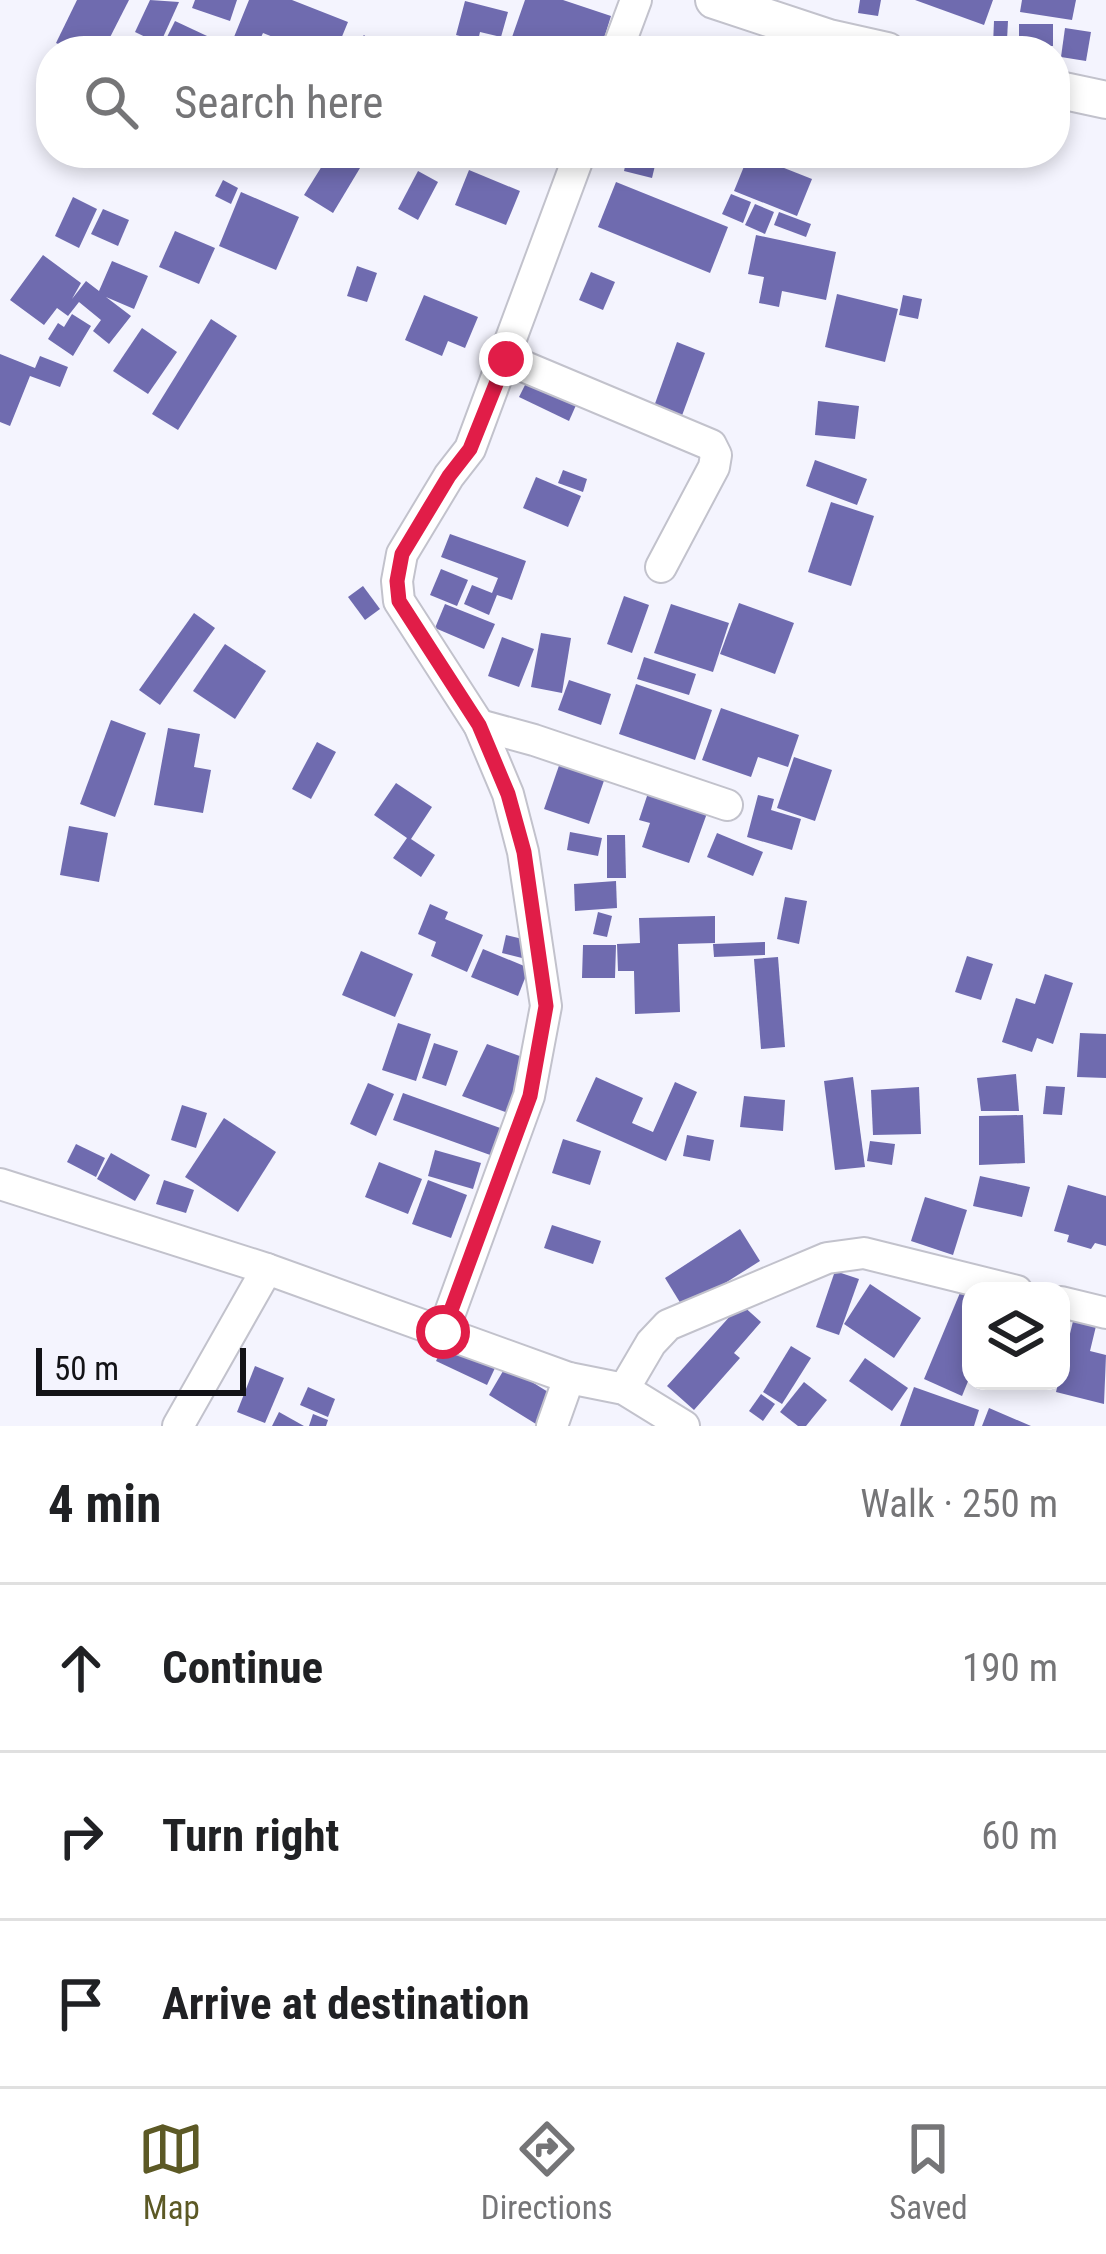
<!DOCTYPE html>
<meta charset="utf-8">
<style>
body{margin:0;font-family:"Roboto Condensed",sans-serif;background:#f2f2f2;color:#202124}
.controls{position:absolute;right:36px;bottom:36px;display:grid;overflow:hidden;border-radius:24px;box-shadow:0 6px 18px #0003}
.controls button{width:108px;height:108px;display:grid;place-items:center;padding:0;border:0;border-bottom:3px solid #e0e0e0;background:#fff;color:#202124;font:60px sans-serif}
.scale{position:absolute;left:36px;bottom:30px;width:210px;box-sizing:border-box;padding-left:12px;border:6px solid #131317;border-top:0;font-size:33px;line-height:42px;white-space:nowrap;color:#131317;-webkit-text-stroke:9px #f4f4fe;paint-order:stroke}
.stop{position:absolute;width:36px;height:36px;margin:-27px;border:9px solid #e11d48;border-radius:50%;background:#fff}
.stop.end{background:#e11d48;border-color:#fff;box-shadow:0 3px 12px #0008}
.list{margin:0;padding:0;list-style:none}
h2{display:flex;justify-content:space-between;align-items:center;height:156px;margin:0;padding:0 48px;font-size:51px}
h2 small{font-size:39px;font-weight:400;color:#757577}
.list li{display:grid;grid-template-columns:78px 1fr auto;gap:36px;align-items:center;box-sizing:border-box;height:168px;padding:0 48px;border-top:3px solid #e0e0e0}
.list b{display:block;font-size:45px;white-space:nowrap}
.list em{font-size:39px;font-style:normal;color:#757577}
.icon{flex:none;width:66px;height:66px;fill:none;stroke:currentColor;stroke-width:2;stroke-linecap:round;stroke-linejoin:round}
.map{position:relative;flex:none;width:1106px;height:1426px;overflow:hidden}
.search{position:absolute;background:#fff;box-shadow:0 6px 18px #0003;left:36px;right:36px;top:36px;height:132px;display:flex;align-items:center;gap:30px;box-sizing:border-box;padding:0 42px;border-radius:48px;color:#757577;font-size:45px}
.sheet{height:660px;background:#fff}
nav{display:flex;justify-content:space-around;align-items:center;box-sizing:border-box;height:168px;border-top:3px solid #e0e0e0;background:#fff;font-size:33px;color:#757577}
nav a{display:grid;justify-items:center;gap:6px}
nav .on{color:#5c5925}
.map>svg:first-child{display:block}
.building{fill:#6f6baf}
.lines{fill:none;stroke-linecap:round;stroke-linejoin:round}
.minor-casing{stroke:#c2c2cc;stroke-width:34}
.tertiary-casing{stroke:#c2c2cc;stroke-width:40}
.minor{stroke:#fff;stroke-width:30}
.tertiary{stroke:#fff;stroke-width:36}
.route{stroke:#e11d48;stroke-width:15}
</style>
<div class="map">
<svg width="1106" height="1426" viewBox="0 0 1106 1426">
<rect width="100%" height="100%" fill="#f4f4fe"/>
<!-- building -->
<g class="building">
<polygon points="77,0 129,0 103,51 73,51 56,43"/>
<polygon points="150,0 179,2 160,44 135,32"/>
<polygon points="195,0 237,0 230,21 192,8"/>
<polygon points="249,0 292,0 348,22 336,51 308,51 263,33 257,46 234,37"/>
<polygon points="525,0 563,0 611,16 600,51 546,51 511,40"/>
<polygon points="860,0 881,0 878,16 858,13"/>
<polygon points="915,0 993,0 984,25"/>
<polygon points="1022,0 1076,0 1072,20 1020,12"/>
<polygon points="465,1 508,12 501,37 480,32 478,41 456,35"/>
<polygon points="175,21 222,43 218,51 161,49"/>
<polygon points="994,21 1008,21 1007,40 993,45"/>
<rect x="1019" y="24" width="34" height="22"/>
<polygon points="1065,28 1091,32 1086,61 1061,57"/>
<polygon points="364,35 382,51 349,51"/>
<polygon points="676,36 701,46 699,51 670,51"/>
<polygon points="330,153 369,153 333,213 304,195"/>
<polygon points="628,153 658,153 652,178 624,171"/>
<polygon points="749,154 812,179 797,216 734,191"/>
<polygon points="469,170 520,191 506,225 455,205"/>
<polygon points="418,171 438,182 418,220 398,209"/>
<polygon points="223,180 238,188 231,204 215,196"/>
<polygon points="616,182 728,227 710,273 598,227"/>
<polygon points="241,192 299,217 276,270 219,246"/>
<polygon points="731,194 751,202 743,223 722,214"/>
<polygon points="73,197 97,209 79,248 55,236"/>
<polygon points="755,204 774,212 765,234 745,225"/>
<polygon points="103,209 129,220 118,246 91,234"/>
<polygon points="779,212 811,224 806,237 774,225"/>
<polygon points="175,231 215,248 199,284 159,267"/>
<polygon points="756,235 836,252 826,300 782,291 779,307 759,303 764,277 748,274"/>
<polygon points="43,255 81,283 72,299 86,281 99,291 112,261 148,276 134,309 106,297 131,316 109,344 93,331 101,320 79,302 68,316 57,308 44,325 10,300"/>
<polygon points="357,266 377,273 367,302 347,296"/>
<polygon points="591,272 615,282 603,310 579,300"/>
<polygon points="837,294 898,309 885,362 825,347"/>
<polygon points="424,295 478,317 465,348 448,341 442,356 405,340"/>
<polygon points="903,295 922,299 918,319 899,315"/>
<polygon points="72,314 91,326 73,356 48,339 58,323 64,327"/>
<polygon points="211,319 237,336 178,430 152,414"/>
<polygon points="142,328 177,352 148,394 113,371"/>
<polygon points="677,342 705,353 680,421 652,412"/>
<polygon points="0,354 35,368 40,356 68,367 60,387 30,376 10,426 0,422"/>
<polygon points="528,379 577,403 569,421 519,397"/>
<polygon points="818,401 859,406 855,439 815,435"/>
<polygon points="815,460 867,479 857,505 806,486"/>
<polygon points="563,470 587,479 583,492 558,483"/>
<polygon points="536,477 581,496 568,527 523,508"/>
<polygon points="831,502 874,516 851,586 808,572"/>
<polygon points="450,534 526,561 512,600 497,595 489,615 464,604 472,585 492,593 498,578 441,557"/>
<polygon points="441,569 468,580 457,606 430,595"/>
<polygon points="363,586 380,609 365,620 348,597"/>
<polygon points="624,596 649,605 632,653 607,644"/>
<polygon points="739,603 794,623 775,674 720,654"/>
<polygon points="445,604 495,624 484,649 435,628"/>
<polygon points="671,604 729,623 713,672 654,653"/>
<polygon points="194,613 215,628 160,705 139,690"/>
<polygon points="541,633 571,638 562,693 531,687"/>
<polygon points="502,637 534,649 519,687 488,676"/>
<polygon points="225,644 266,671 235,719 193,691"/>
<polygon points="644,657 696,674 689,695 637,679"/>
<polygon points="569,680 611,694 601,725 558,710"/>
<polygon points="636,684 712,710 695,760 619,734"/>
<polygon points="721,708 799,735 788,767 758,757 751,777 702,760"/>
<polygon points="111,720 146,733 115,817 80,804"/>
<polygon points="168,728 200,734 194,767 211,770 203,813 154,805"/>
<polygon points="317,742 336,752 311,799 292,789"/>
<polygon points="563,754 608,769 589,824 544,809"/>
<polygon points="794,757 832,770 815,821 777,808"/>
<polygon points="396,783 432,807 411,839 435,855 421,877 393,858 407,838 374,815"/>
<polygon points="651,784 710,805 689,863 642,847 650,823 639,820"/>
<polygon points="758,795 774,799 771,810 801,819 792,850 747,837"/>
<polygon points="69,826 108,833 99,882 60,875"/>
<polygon points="570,832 602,838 598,856 567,850"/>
<polygon points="717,833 763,852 753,876 707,857"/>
<polygon points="607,835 625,835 626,878 607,878"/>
<polygon points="616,881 617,908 575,911 574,884"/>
<polygon points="785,897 807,901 799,944 777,939"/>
<polygon points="430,904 448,912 445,919 483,935 467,972 431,956 436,942 418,934"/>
<polygon points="598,912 612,916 607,937 593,934"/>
<polygon points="715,916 715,943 678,944 680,1012 635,1014 634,971 618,971 617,944 640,943 639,918"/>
<polygon points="506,935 535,942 530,960 502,953"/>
<polygon points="765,942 765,955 714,957 713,944"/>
<polygon points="583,945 616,945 615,978 582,978"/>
<polygon points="483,949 529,968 518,996 471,977"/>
<polygon points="361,951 413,974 395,1017 342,995"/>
<polygon points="967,956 993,964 981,1000 955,992"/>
<polygon points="778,957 785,1047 761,1049 754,959"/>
<polygon points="1045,974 1073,983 1053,1044 1037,1038 1032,1052 1002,1042 1016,998 1035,1004"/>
<polygon points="398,1023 431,1034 416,1081 382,1070"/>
<polygon points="1080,1033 1106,1034 1106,1078 1077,1077"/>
<polygon points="434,1043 458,1051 446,1086 422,1078"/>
<polygon points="487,1044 528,1059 508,1113 462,1096"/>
<polygon points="1016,1074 1019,1111 981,1111 977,1078"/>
<polygon points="596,1077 643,1098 632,1123 653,1132 675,1082 697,1092 666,1161 576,1121"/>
<polygon points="853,1077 865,1167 835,1170 824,1081"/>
<polygon points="368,1083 394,1094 376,1136 350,1124"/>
<polygon points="1046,1086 1065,1087 1062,1115 1043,1114"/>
<polygon points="919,1087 921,1134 873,1135 871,1090"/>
<polygon points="403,1093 503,1129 493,1156 393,1120"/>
<polygon points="744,1096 785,1100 783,1131 740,1127"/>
<polygon points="182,1105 207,1113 196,1148 171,1140"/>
<polygon points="1023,1115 1025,1163 979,1165 979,1116"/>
<polygon points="224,1118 276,1152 238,1212 185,1177"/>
<polygon points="687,1135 714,1140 710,1161 683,1156"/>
<polygon points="563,1139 601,1151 590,1185 552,1173"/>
<polygon points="870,1141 895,1144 892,1165 867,1161"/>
<polygon points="76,1144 105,1158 96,1177 67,1162"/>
<polygon points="435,1150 481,1163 473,1189 428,1176"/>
<polygon points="111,1153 150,1175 135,1201 97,1179"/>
<polygon points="379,1162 422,1179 408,1214 365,1197"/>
<polygon points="980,1176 1030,1187 1022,1217 973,1206"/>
<polygon points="164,1180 194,1190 186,1213 156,1204"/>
<polygon points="428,1180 467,1195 451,1238 412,1224"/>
<polygon points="1068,1185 1106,1196 1106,1246 1095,1243 1091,1249 1067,1242 1069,1235 1054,1231"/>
<polygon points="925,1197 967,1210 953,1255 911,1241"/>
<polygon points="552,1225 601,1241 593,1264 544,1248"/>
<polygon points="740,1229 760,1261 684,1309 665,1278"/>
<polygon points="835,1271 859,1279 839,1335 816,1327"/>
<polygon points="870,1284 921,1318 894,1358 844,1324"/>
<polygon points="962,1288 971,1291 971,1374 962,1396 924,1379"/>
<polygon points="741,1304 761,1322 734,1353 740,1358 694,1410 667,1386"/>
<polygon points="1074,1317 1097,1322 1090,1351 1106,1355 1104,1404 1056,1392"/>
<polygon points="444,1344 495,1368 487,1385 436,1361"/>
<polygon points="791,1346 811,1358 782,1404 763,1392"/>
<polygon points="865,1358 908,1388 892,1411 849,1381"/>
<polygon points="255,1366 284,1378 265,1423 237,1412"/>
<polygon points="506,1366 553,1395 536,1424 489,1395"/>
<polygon points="804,1382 827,1400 806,1426 798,1426 780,1412"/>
<polygon points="308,1387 335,1399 328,1417 300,1405"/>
<polygon points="914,1387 979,1410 974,1426 900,1426"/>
<polygon points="761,1394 775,1404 763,1421 749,1411"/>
<polygon points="989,1408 1031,1426 982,1426"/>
<polygon points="279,1412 304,1426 272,1426"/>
<polygon points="313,1414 328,1420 326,1426 309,1426"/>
</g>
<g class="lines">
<defs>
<g id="minor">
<polyline points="617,51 636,0"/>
<polyline points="506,359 711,445 716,455 714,467 661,567"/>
<polyline points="479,725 534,740 727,805"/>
<polyline points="0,1184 267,1269 569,1378 624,1389 684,1426"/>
<polyline points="1061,1302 1106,1313"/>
<polyline points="443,1332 529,1096 546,1006 523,852 508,794 479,725 399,601 397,581 402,554 449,476 470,449 580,153"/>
<polyline points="624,1389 651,1343 668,1325 827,1258 864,1253 1017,1291"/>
<polyline points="178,1426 267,1269"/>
<polyline points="552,1426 569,1378"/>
</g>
<g id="tertiary">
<polyline points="714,0 829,38 887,51"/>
<polyline points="1055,89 1106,100"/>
</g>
</defs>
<!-- minor casing -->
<use href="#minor" class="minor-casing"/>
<!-- tertiary casing -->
<use href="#tertiary" class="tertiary-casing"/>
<!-- minor -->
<use href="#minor" class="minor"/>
<!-- tertiary -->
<use href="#tertiary" class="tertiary"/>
</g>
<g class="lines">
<!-- route -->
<polyline class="route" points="443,1332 530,1096 546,1006 524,852 508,794 479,725 399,601 397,581 402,554 449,476 470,449 506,359"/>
</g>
</svg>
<div class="controls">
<button><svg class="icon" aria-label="layers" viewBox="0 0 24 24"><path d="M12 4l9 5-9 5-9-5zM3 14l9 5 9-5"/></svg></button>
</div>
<div class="scale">50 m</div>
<div class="stop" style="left:443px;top:1332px"></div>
<div class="stop end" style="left:506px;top:359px"></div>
<div class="search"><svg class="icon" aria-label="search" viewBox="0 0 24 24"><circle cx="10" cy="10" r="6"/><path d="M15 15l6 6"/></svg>Search here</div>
</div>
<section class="sheet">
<h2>4 min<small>Walk · 250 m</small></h2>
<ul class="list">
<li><svg class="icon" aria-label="ahead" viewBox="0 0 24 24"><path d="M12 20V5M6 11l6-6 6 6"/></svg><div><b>Continue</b></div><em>190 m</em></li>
<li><svg class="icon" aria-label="right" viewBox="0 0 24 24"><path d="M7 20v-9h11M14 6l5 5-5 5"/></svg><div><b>Turn right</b></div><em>60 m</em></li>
<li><svg class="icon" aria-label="arrive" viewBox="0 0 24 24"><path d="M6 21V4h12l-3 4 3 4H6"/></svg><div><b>Arrive at destination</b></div></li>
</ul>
</section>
<nav>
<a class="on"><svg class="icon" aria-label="map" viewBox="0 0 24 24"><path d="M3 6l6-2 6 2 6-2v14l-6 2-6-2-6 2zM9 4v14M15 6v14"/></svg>Map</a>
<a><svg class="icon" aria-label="directions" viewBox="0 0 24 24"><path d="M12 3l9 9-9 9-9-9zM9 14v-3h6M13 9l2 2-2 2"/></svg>Directions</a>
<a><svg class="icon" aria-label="saved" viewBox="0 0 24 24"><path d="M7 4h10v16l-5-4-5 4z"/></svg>Saved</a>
</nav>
